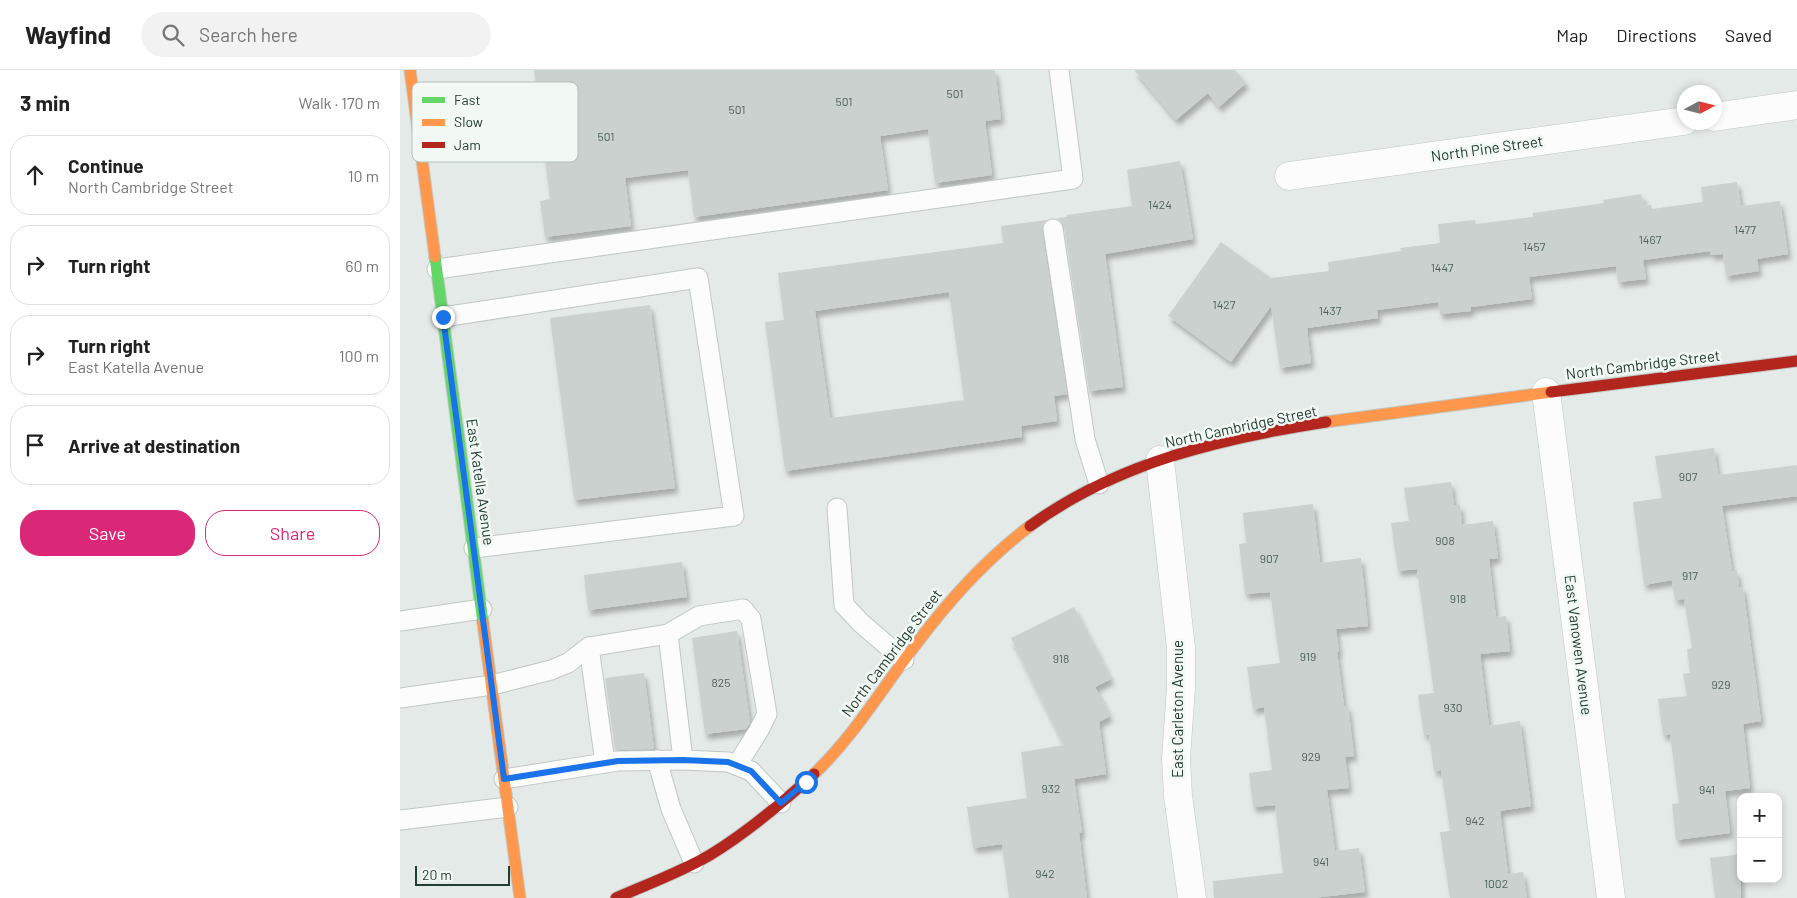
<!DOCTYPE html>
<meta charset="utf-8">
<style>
body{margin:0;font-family:Barlow,sans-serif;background:#f2f2f2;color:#222}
.controls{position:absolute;right:15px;bottom:15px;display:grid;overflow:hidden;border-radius:10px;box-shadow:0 2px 8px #0003}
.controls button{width:45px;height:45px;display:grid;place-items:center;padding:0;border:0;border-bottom:1px solid #e0e0e0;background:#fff;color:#222;font:25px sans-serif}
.compass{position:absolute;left:1277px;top:15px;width:45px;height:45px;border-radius:50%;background:#fff;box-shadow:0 2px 8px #0003;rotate:83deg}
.scale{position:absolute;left:15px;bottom:12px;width:95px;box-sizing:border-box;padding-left:5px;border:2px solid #223d32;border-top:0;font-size:14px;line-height:18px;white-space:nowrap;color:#223d32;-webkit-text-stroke:4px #f2f9f5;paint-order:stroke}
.stop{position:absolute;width:15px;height:15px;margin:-11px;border:4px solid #1a73e8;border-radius:50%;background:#fff}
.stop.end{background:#1a73e8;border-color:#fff;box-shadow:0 1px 5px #0008}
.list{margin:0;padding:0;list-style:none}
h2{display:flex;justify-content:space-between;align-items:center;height:65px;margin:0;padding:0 20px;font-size:21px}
h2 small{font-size:16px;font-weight:400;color:#767676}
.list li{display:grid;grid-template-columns:32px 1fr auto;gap:15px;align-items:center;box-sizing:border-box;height:80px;margin:0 10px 10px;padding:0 10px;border:1px solid #e0e0e0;border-radius:20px}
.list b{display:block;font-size:19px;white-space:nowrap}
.list p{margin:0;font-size:16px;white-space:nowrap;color:#767676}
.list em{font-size:16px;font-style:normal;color:#767676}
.actions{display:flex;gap:10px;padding:15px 20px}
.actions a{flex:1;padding:11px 0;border:1px solid #db2777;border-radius:20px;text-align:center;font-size:18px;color:#db2777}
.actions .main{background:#db2777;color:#fff}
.icon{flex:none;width:28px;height:28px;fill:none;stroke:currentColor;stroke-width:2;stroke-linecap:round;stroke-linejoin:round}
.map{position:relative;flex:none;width:1397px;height:828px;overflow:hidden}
header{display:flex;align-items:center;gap:30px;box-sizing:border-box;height:70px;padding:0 25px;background:#fff;border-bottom:1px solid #e0e0e0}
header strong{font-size:24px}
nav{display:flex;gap:28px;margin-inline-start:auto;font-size:18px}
.search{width:350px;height:45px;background:#f2f2f2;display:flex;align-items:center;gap:12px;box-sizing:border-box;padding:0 18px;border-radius:28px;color:#767676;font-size:19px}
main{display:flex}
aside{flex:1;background:#fff}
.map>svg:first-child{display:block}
.building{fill:#cbd1ce;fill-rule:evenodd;filter:url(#shadow)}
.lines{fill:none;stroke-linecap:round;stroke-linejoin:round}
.lane-casing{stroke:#c1c7c4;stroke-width:21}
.street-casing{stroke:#c1c7c4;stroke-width:29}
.fast-casing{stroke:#c0c7c4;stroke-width:13}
.slow-casing{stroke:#c0c7c4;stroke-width:13}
.jam-casing{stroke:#c0c7c4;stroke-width:13}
.lane{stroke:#fbfcfb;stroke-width:19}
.street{stroke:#fbfcfb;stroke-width:28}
.fast{stroke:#63d668;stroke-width:11}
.slow{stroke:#ff974d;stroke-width:11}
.jam{stroke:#b3261e;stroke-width:11}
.route{stroke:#1a73e8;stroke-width:6}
.labels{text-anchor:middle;stroke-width:5;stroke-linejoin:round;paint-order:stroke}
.number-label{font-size:12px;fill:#4d635a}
.street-label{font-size:15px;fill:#223d32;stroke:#f2f9f5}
.key{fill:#f2f9f5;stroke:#b4c1ba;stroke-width:1}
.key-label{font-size:14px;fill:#223d32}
</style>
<header>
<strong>Wayfind</strong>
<div class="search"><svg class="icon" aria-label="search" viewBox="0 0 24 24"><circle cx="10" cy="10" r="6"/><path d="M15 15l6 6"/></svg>Search here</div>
<nav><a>Map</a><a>Directions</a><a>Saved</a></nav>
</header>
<main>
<aside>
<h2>3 min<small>Walk · 170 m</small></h2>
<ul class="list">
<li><svg class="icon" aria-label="ahead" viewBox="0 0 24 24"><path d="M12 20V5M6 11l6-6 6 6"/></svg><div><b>Continue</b><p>North Cambridge Street</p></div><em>10 m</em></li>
<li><svg class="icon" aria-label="right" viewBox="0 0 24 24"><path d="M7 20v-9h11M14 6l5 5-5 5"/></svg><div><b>Turn right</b></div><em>60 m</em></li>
<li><svg class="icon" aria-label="right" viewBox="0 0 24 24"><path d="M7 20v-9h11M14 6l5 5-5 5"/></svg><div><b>Turn right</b><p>East Katella Avenue</p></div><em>100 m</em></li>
<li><svg class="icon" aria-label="arrive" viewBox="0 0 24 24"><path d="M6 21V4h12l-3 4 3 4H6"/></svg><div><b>Arrive at destination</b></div></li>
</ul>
<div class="actions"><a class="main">Save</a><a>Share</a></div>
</aside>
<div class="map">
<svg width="1397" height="828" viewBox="0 0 1397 828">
<defs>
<filter id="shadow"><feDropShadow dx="3" dy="5.5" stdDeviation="2.5" flood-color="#0004"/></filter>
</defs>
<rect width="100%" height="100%" fill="#e4eae7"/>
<!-- building -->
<g class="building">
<polygon points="134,0 595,0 601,49 585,51 592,105 535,113 528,59 480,66 488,120 294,147 288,100 225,108 231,156 145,167 140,131 150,129"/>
<polygon points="734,0 835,0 846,13 819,37 808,23 776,50"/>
<polygon points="780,91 793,169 705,184 723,317 689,321 664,157 661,152 657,148 667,147 667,145 732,136 727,100"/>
<polygon points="1337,112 1341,136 1380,131 1388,184 1357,189 1359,201 1326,206 1323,184 1311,185 1310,181 1243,190 1246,209 1218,212 1216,196 1129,207 1132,229 1071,237 1071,241 1040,244 1038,232 977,240 978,248 907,258 911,293 880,298 871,236 831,292 768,246 821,172 871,208 929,201 928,192 1001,181 1000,178 1040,173 1038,154 1075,150 1076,154 1133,147 1133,143 1204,133 1203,130 1241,124 1245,136 1251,135 1252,139 1303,132 1301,117"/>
<path d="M 647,150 L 643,154 L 642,161 L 667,324 L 654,326 L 657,351 L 621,356 L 622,367 L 385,401 L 365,252 L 384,250 L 378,203 L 603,173 L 601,156 ZM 549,222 L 564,330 L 430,348 L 415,241 Z"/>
<polygon points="250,235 275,418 174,430 150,248"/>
<polygon points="1314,378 1318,405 1397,395 1397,426 1322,436 1332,501 1337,501 1339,517 1343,517 1361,651 1343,654 1350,718 1325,721 1330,763 1276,770 1272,734 1279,733 1270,664 1263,665 1258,629 1287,626 1283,604 1290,603 1287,579 1292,578 1284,529 1275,530 1272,510 1244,515 1233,432 1262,428 1255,386"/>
<polygon points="1051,412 1054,435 1060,435 1062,455 1093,451 1098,488 1089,489 1096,547 1106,546 1110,581 1080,584 1089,656 1120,651 1131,736 1100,741 1108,804 1123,802 1127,828 1050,828 1040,762 1050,761 1041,700 1034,701 1029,665 1024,665 1018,625 1034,623 1017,499 998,501 991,453 1009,451 1004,418"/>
<polygon points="913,434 920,493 961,488 968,556 936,559 939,582 937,582 944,636 948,636 954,686 945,687 949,718 927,720 935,781 959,778 965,822 913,828 814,828 813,811 883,803 875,735 853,737 849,703 872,700 864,637 853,639 847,597 880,593 870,522 845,524 839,474 846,473 843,443"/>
<polygon points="282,492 287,527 188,540 184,505"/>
<polygon points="674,537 711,609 695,617 710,646 699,652 706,704 674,709 682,763 679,763 687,828 609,828 602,774 573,778 567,737 627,728 621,682 664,675 611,568"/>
<polygon points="337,561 350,653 346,659 305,664 292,568"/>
<polygon points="244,603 254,679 215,680 205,608"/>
<polygon points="1341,784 1341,828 1315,828 1310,788"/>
</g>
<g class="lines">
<defs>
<g id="lane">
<polyline points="653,159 685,369 699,414"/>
<polyline points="37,199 673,109 659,0"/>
<polyline points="43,247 298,208 334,446 74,478"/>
<polyline points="437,438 444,535 461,553 504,590"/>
<polyline points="0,551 82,539"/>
<polyline points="268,564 299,546 343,539 351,549 367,644 359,660 337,695"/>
<polyline points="189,577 205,693"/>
<polyline points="0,628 92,615 151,600 168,593 189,577 268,564 283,690 328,692 351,701 381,733"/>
<polyline points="257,690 271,739 294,793"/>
<polyline points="104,709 218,691 283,690"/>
<polyline points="0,750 108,737"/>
</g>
<g id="street">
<polyline points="1314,47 1397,35"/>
<polyline points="889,106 1284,51"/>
<polyline points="1146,322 1211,828"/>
<polyline points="760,390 781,578 781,617 776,689 778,726 792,828"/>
</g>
<polyline id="fast" points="35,187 83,553"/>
<g id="slow">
<polyline points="10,0 35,187"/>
<polyline points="926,352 1151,322"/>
<polyline points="83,553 120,828"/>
<path d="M 414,704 C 454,666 483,617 517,573 C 550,529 586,489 630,456"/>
</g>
<g id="jam">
<polyline points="1151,322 1397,291"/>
<path d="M 630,456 C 716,393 822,368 926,352"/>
<path d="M 216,828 C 248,814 281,802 310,785 C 348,762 381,734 414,704"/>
</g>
</defs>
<!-- lane casing -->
<use href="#lane" class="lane-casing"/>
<!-- street casing -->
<use href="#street" class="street-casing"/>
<!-- fast casing -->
<use href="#fast" class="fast-casing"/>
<!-- slow casing -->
<use href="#slow" class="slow-casing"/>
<!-- jam casing -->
<use href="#jam" class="jam-casing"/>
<!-- lane -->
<use href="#lane" class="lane"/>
<!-- street -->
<use href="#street" class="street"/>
<!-- fast -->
<use href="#fast" class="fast"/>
<!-- slow -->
<use href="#slow" class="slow"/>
<!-- jam -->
<use href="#jam" class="jam"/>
</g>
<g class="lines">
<!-- route -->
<polyline class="route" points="43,247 104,709 218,691 283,690 328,692 351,701 381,733 406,712"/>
</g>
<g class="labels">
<!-- number labels -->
<g class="number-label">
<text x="555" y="28">501</text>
<text x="444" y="36">501</text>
<text x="337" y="44">501</text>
<text x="206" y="71">501</text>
<text x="760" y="139">1424</text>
<text x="1345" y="164">1477</text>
<text x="1250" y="174">1467</text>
<text x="1134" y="181">1457</text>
<text x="1042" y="202">1447</text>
<text x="824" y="239">1427</text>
<text x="930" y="245">1437</text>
<text x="1288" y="411">907</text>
<text x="1045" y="475">908</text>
<text x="869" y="493">907</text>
<text x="1290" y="510">917</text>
<text x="1058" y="533">918</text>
<text x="908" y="591">919</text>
<text x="661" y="593">918</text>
<text x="321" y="617">825</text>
<text x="1321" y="619">929</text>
<text x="1053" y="642">930</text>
<text x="911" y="691">929</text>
<text x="651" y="723">932</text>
<text x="1307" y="724">941</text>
<text x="1075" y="755">942</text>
<text x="921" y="796">941</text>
<text x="645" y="808">942</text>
<text x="1096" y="818">1002</text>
</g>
<!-- street labels -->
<g class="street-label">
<text transform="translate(1087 79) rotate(-8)" y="5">North Pine Street</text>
<text transform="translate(1243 295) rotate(-7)" y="5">North Cambridge Street</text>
<text transform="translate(841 357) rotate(-12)" y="5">North Cambridge Street</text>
<text transform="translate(80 412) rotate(82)" y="5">East Katella Avenue</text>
<text transform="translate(1178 575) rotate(83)" y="5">East Vanowen Avenue</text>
<text transform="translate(492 583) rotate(-53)" y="5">North Cambridge Street</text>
<text transform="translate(778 639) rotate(-90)" y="5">East Carleton Avenue</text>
</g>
</g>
<!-- legend -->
<rect x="12" y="12" width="166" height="80" rx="8" class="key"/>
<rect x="22" y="27" width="23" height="6" fill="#63d668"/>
<rect x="22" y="49" width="23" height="7" fill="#ff974d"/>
<rect x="22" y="72" width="23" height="6" fill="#b3261e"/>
<g class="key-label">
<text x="54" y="35">Fast</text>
<text x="54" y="57">Slow</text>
<text x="54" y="80">Jam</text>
</g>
</svg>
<div class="controls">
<button>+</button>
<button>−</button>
</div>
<svg class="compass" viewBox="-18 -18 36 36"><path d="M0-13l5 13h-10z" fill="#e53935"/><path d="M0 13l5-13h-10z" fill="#767676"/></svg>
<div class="scale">20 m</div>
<div class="stop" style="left:406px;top:712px"></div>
<div class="stop end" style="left:43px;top:247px"></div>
</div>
</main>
